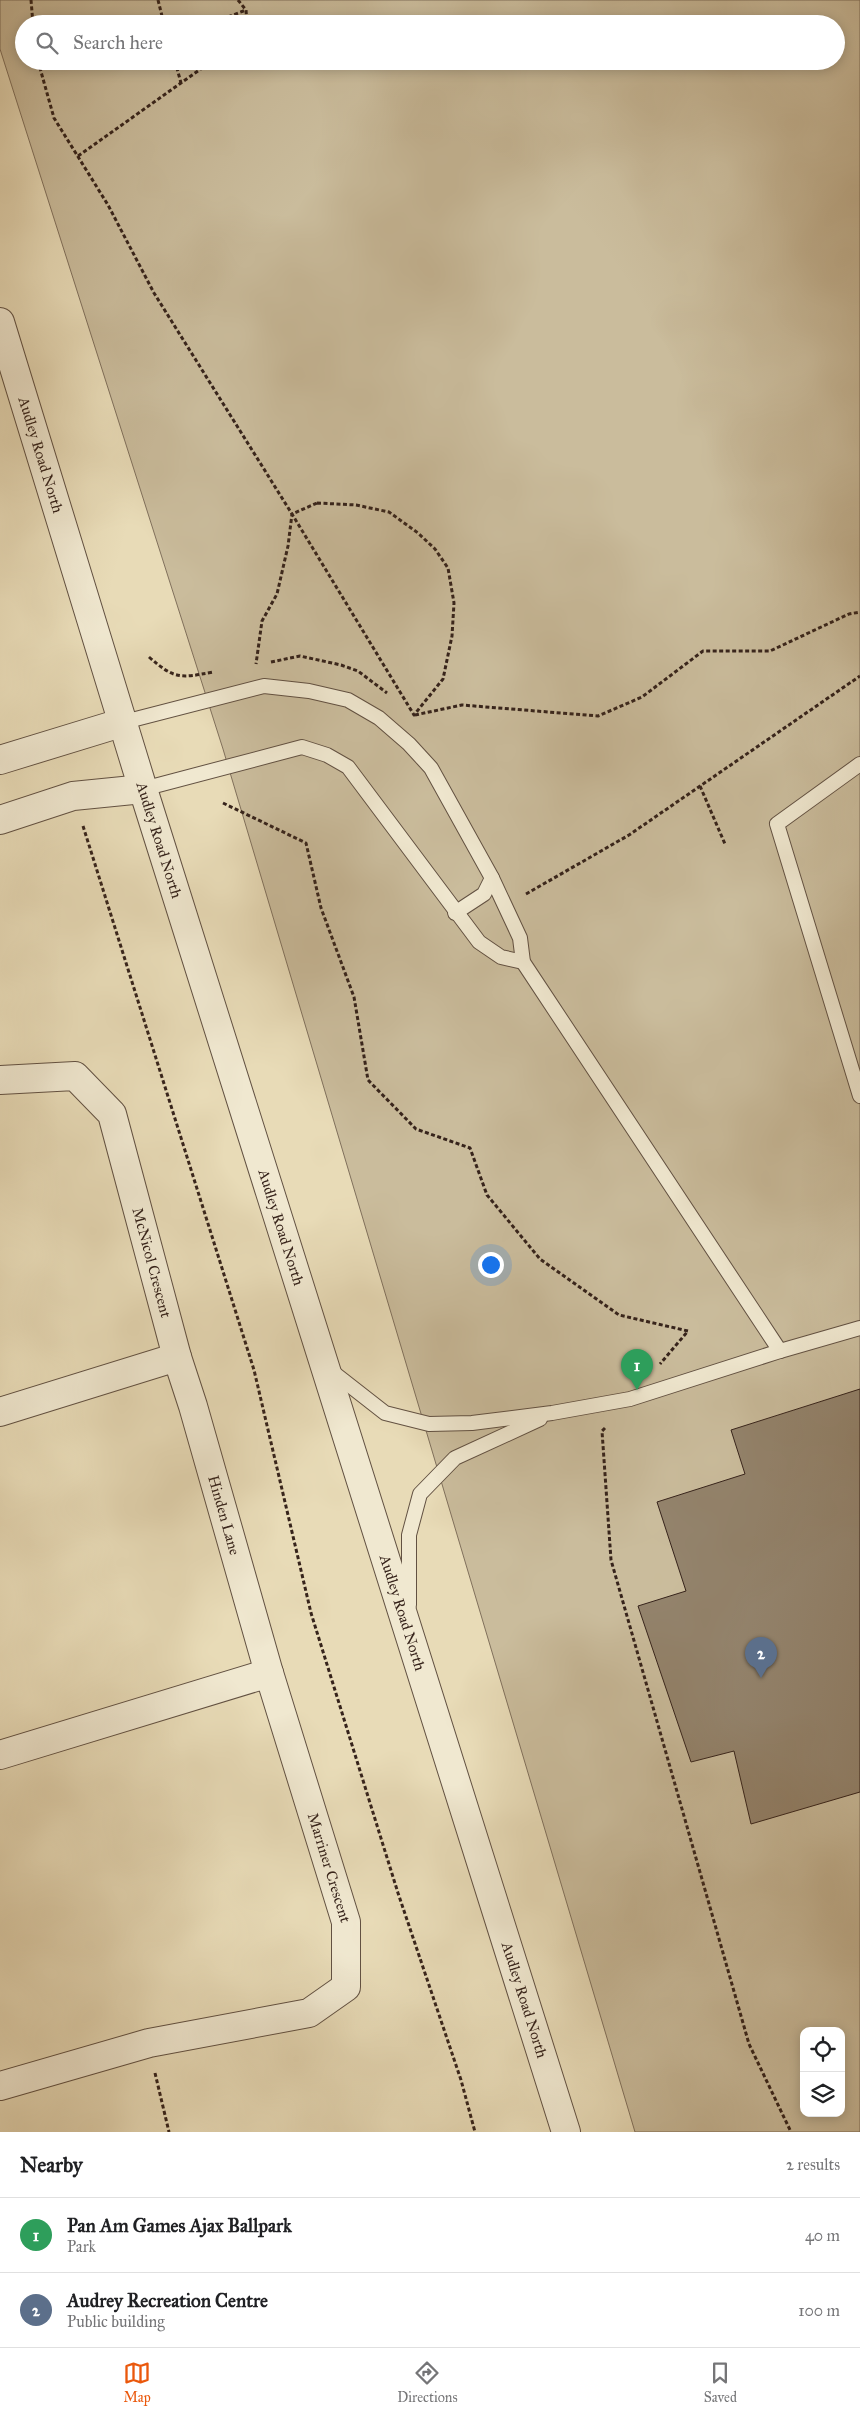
<!DOCTYPE html>
<style>
body{margin:0;font-family:"IM FELL Great Primer",serif;background:#f2f2f2;color:#202124}
.controls{position:absolute;right:15px;bottom:15px;display:grid;overflow:hidden;border-radius:10px;box-shadow:0 2px 12px #0003}
.controls button{width:45px;height:45px;display:grid;place-items:center;padding:0;border:0;border-bottom:1px solid #e0e0e0;background:#fff;color:#202124;font:25px sans-serif}
.you{position:absolute;left:490px;top:1264px;width:18px;height:18px;margin:-12px;border:4px solid #fff;border-radius:50%;background:#1a73e8;box-shadow:0 0 0 8px #1a73e833}
.badge{display:grid;place-items:center;width:32px;height:32px;border-radius:50%;background:#ea580c;color:#fff;font-size:16px;font-weight:700}
.pin{position:absolute;translate:-50% -41px;filter:drop-shadow(0 1px 2px #0008)}
.pin::after{content:'';position:absolute;top:26px;width:18px;height:15px;background:inherit;clip-path:polygon(0 0,100% 0,50% 100%)}
.list{margin:0;padding:0;list-style:none}
h2{display:flex;justify-content:space-between;align-items:center;height:65px;margin:0;padding:0 20px;font-size:21px}
h2 small{font-size:16px;font-weight:400;color:#757577}
.list li{display:grid;grid-template-columns:32px 1fr auto;gap:15px;align-items:center;box-sizing:border-box;height:75px;padding:0 20px;border-top:1px solid #e0e0e0}
.list b{display:block;font-size:19px;white-space:nowrap}
.list p{margin:0;font-size:16px;white-space:nowrap;color:#757577}
.list em{font-size:16px;font-style:normal;color:#757577}
.icon{flex:none;width:28px;height:28px;fill:none;stroke:currentColor;stroke-width:2;stroke-linecap:round;stroke-linejoin:round}
.map{position:relative;flex:none;width:860px;height:2132px;overflow:hidden}
.search{position:absolute;background:#fff;box-shadow:0 2px 12px #0003;left:15px;right:15px;top:15px;height:55px;display:flex;align-items:center;gap:12px;box-sizing:border-box;padding:0 18px;border-radius:28px;color:#757577;font-size:19px}
.sheet{height:215px;background:#fff}
nav{display:flex;justify-content:space-around;align-items:center;box-sizing:border-box;height:70px;border-top:1px solid #e0e0e0;background:#fff;font-size:14px;color:#757577}
nav a{display:grid;justify-items:center;gap:2px}
nav .on{color:#ea580c}
.map>svg:first-child{display:block}
.green{fill:#cabc9c;stroke:#80705c;fill-rule:evenodd}
.building{fill:#93836c;stroke:#36231b}
.lines{fill:none;stroke-linecap:round;stroke-linejoin:round}
.service-casing{stroke:#625142;stroke-width:16}
.minor-casing{stroke:#625142;stroke-width:30}
.tertiary-casing{stroke:#625142;stroke-width:30}
.path{stroke:#36231b;stroke-width:3;stroke-dasharray:4 2.5;stroke-linecap:butt}
.service{stroke:#f0e8d0;stroke-width:14}
.minor{stroke:#f0e8d0;stroke-width:28}
.tertiary{stroke:#f0e8d0;stroke-width:28}
.labels{text-anchor:middle;stroke-width:4;stroke-linejoin:round;paint-order:stroke}
.street-label{font-size:15px;fill:#36231b;stroke:#f0e8d0}
</style>
<div class="map">
<svg width="860" height="2132" viewBox="0 0 860 2132">
<rect width="100%" height="100%" fill="#e8dbb7"/>
<filter id="stains"><feTurbulence type="fractalNoise" baseFrequency=".004" numOctaves="4"/><feColorMatrix values="0 0 0 0 .2 0 0 0 0 .09 0 0 0 0 .02 0 0 0 .5 -.17"/></filter>
<radialGradient id="worn" r=".72"><stop offset=".6" stop-color="#630" stop-opacity="0"/><stop offset="1" stop-color="#630" stop-opacity=".3"/></radialGradient>
<!-- green -->
<path class="green" d="M 0,0 L 860,0 L 860,2132 L 635,2132 L 223,749 L 0,49 ZM 24,24 L 836,24 L 836,61 L 24,61 ZM 804,2031 L 841,2031 L 841,2113 L 804,2113 Z"/>
<!-- building -->
<polygon class="building" points="860,1389 860,1792 751,1824 734,1751 691,1762 638,1606 686,1591 657,1502 745,1474 731,1430"/>
<g class="lines">
<defs>
<g id="service">
<polyline points="124,722 264,686 309,691 348,700 379,718 409,744 431,768 492,878 520,938 523,962 780,1351"/>
<polyline points="860,764 777,824 860,1096"/>
<polyline points="143,789 302,747 327,755 348,767 479,942 501,957 523,962"/>
<polyline points="455,913 484,894 492,878"/>
<polyline points="330,1370 385,1413 429,1424 472,1423 552,1413 630,1399 780,1351 860,1328"/>
<polyline points="409,1605 409,1535 420,1494 455,1458 540,1419"/>
</g>
<g id="minor">
<polyline points="0,760 124,722"/>
<polyline points="0,820 73,796 143,789"/>
<path id="s1" d="M 0,1080 L 75,1076 L 112,1114 L 177,1357 L 0,1412"/>
<path id="s2" d="M 177,1357 L 193,1406 L 269,1673"/>
<path id="s3" d="M 0,1755 L 269,1673 L 346,1922 L 346,1987 L 309,2013 L 149,2043 L 0,2086"/>
</g>
<g id="tertiary">
<path id="s4" d="M 0,322 L 143,789 L 566,2132"/>
</g>
</defs>
<!-- service casing -->
<use href="#service" class="service-casing"/>
<!-- minor casing -->
<use href="#minor" class="minor-casing"/>
<!-- tertiary casing -->
<use href="#tertiary" class="tertiary-casing"/>
<!-- path -->
<g class="path">
<polyline points="31,0 33,24"/>
<polyline points="158,0 164,24"/>
<polyline points="238,0 246,10 247,24"/>
<polyline points="210,24 246,10"/>
<polyline points="38,61 54,118 108,205 154,293 292,514 288,546 277,594 262,621 256,664"/>
<polyline points="175,61 181,83"/>
<polyline points="78,156 212,61"/>
<polygon points="317,503 356,505 389,512 418,533 435,549 448,568 454,603 452,636 443,679 414,715 292,514"/>
<path d="M 149,657 C 175,680 181,678 213,672"/>
<polyline points="271,662 300,656 341,665 358,671 387,693"/>
<polyline points="415,715 462,705 598,716 642,697 703,651 770,651 849,614 860,612"/>
<polyline points="700,786 725,844"/>
<polyline points="223,803 306,843 321,908 354,997 368,1080 416,1129 470,1148 487,1195 540,1259 619,1315 688,1331 660,1364"/>
<polyline points="83,826 254,1370 311,1613 398,1893 461,2080 475,2132"/>
<polyline points="526,894 629,835 860,676"/>
<polyline points="605,1428 602,1431 611,1560 749,2044 791,2132"/>
<polyline points="155,2073 169,2132"/>
</g>
<!-- service -->
<use href="#service" class="service"/>
<!-- minor -->
<use href="#minor" class="minor"/>
<!-- tertiary -->
<use href="#tertiary" class="tertiary"/>
</g>
<g class="labels">
<!-- street labels -->
<g class="street-label">
<text dy="5" stroke="none"><textPath href="#s4" startOffset="139">Audley Road North</textPath></text>
<text dy="5" stroke="none"><textPath href="#s4" startOffset="542">Audley Road North</textPath></text>
<text dy="5" stroke="none"><textPath href="#s4" startOffset="948">Audley Road North</textPath></text>
<text dy="5" stroke="none"><textPath href="#s1" startOffset="282">McNicol Crescent</textPath></text>
<text dy="5" stroke="none"><textPath href="#s2" startOffset="165">Hinden Lane</textPath></text>
<text dy="5" stroke="none"><textPath href="#s4" startOffset="1352">Audley Road North</textPath></text>
<text dy="5" stroke="none"><textPath href="#s3" startOffset="485">Marriner Crescent</textPath></text>
<text dy="5" stroke="none"><textPath href="#s4" startOffset="1758">Audley Road North</textPath></text>
</g>
</g>
<rect width="100%" height="100%" filter="url(#stains)"/>
<rect width="100%" height="100%" fill="url(#worn)"/>
</svg>
<div class="controls">
<button><svg class="icon" aria-label="locate" viewBox="0 0 24 24"><circle cx="12" cy="12" r="6"/><path d="M12 2v4M12 18v4M2 12h4M18 12h4"/></svg></button>
<button><svg class="icon" aria-label="layers" viewBox="0 0 24 24"><path d="M12 4l9 5-9 5-9-5zM3 14l9 5 9-5"/></svg></button>
</div>
<div class="you"></div>
<div class="pin badge" style="left:637px;top:1390px;background:#2e9e5b">1</div>
<div class="pin badge" style="left:761px;top:1678px;background:#5c6f8a">2</div>
<div class="search"><svg class="icon" aria-label="search" viewBox="0 0 24 24"><circle cx="10" cy="10" r="6"/><path d="M15 15l6 6"/></svg>Search here</div>
</div>
<section class="sheet">
<h2>Nearby<small>2 results</small></h2>
<ul class="list">
<li><span class="badge" style="background:#2e9e5b">1</span><div><b>Pan Am Games Ajax Ballpark</b><p>Park</p></div><em>40 m</em></li>
<li><span class="badge" style="background:#5c6f8a">2</span><div><b>Audrey Recreation Centre</b><p>Public building</p></div><em>100 m</em></li>
</ul>
</section>
<nav>
<a class="on"><svg class="icon" aria-label="map" viewBox="0 0 24 24"><path d="M3 6l6-2 6 2 6-2v14l-6 2-6-2-6 2zM9 4v14M15 6v14"/></svg>Map</a>
<a><svg class="icon" aria-label="directions" viewBox="0 0 24 24"><path d="M12 3l9 9-9 9-9-9zM9 14v-3h6M13 9l2 2-2 2"/></svg>Directions</a>
<a><svg class="icon" aria-label="saved" viewBox="0 0 24 24"><path d="M7 4h10v16l-5-4-5 4z"/></svg>Saved</a>
</nav>
